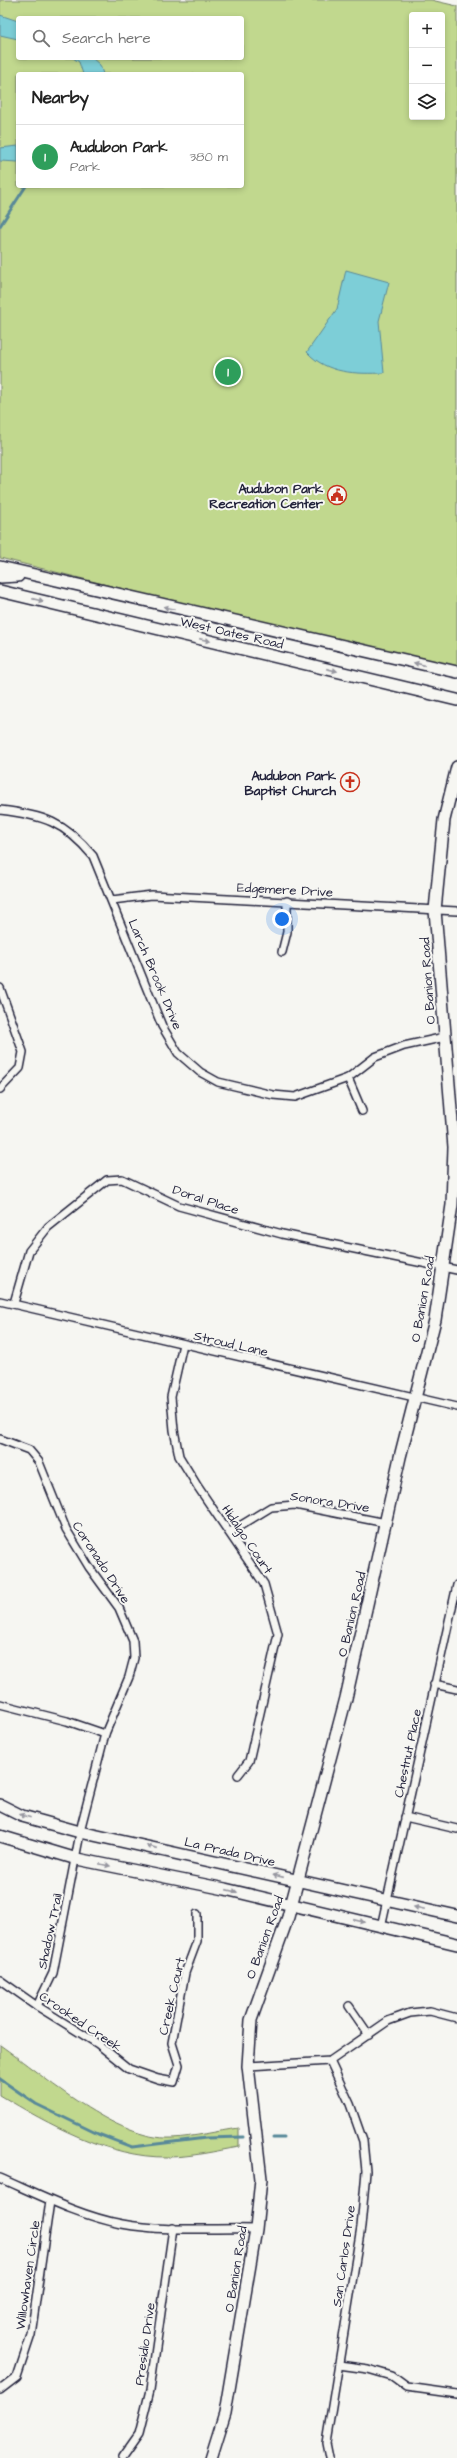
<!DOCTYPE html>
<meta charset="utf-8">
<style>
body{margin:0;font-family:"Architects Daughter",sans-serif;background:#f2f2f2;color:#222}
.controls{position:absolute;right:12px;top:12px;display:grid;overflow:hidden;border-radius:4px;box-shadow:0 2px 6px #0003}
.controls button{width:36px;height:36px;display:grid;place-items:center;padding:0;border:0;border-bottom:1px solid #e0e0e0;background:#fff;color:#222;font:20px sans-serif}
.you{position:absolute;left:282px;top:919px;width:14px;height:14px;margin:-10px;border:3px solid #fff;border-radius:50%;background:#1a73e8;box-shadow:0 0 0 6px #1a73e833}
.badge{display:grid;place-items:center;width:26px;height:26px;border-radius:50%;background:#0f766e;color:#fff;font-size:13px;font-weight:700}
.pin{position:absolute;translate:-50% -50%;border:2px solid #fff;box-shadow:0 1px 4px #0006}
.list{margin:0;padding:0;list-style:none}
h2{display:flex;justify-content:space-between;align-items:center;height:52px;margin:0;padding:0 16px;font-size:17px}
h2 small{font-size:13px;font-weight:400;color:#767676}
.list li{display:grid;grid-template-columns:26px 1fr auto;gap:12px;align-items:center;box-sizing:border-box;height:64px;padding:0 16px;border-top:1px solid #e0e0e0}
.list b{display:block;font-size:15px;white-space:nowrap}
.list p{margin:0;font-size:13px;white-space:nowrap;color:#767676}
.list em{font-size:13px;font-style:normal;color:#767676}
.icon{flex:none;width:22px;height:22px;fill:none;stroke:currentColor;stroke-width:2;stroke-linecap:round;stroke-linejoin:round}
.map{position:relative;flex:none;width:457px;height:2458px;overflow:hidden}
.search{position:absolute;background:#fff;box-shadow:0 2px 6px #0003;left:16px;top:16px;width:228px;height:44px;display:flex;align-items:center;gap:10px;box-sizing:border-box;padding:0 14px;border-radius:4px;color:#767676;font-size:15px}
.panel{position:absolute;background:#fff;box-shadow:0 2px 6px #0003;left:16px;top:72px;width:228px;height:116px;border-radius:4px}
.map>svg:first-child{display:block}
.green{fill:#c1d88e;stroke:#727d64;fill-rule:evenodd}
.water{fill:#7dced7;stroke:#598999}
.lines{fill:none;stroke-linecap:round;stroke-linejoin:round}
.stream{stroke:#598999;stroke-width:3}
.street-casing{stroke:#22223b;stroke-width:10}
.secondary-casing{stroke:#22223b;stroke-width:14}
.street{stroke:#f6f6f2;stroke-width:7}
.secondary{stroke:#f6f6f2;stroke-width:11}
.oneway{fill:#9797a0}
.labels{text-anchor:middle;stroke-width:4;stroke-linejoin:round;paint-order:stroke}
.poi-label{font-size:13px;font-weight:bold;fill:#22223b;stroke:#f6f6f2;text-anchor:end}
.street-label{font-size:13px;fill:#22223b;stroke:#f6f6f2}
</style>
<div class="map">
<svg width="457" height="2458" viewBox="0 0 457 2458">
<rect width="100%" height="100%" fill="#f6f6f2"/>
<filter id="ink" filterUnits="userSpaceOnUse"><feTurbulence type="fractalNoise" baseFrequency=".025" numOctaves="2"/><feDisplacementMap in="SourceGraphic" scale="8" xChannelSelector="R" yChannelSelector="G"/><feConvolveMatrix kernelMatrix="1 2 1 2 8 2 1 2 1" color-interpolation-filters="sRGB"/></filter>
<g filter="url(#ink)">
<!-- green -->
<g class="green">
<path d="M 0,0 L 431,0 L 457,6 L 457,667 L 171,601 L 0,558 ZM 412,15 L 442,15 L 442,117 L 412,117 ZM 18,18 L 242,18 L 242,58 L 18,58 ZM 18,74 L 242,74 L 242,186 L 18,186 Z"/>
<path d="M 0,2045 C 44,2076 117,2141 172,2138 C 194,2137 217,2131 239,2128 L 239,2147 C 216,2151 191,2157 167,2157 C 109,2158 48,2124 0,2095 Z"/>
</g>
<!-- water -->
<g class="water">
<polygon points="0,15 18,21 18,39 0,35"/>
<polygon points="73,58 92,58 100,65 103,74 83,74 79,62"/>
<polygon points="18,146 18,162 0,161 0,148"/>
<path d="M 346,270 L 389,282 L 379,321 L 384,373 C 356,374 327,374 307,352 L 337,309 Z"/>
</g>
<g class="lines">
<!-- stream -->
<g class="stream">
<polyline points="0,226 26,186"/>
<polyline points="0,2079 36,2104 98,2134 132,2147 206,2138 243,2137"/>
<polyline points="273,2138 284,2138"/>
</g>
<defs>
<g id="street">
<path d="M 0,810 C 43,815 65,822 93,856 L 162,1026 L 178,1053 L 200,1072 L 218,1082 L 273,1095 L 295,1097 L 348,1078 L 375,1057 L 404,1046 L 445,1037"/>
<polyline points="112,900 152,895 457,911"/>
<polyline points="282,952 287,932 287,901"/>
<polyline points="0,988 23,1052 20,1068 0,1089"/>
<polyline points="348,1078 362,1111"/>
<polyline points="0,1301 457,1407"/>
<polyline points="14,1303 29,1251 48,1227 107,1180 122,1179 179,1206 282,1234 457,1270"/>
<polyline points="183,1344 171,1397 174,1430 179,1456 198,1487 264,1584 278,1634 249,1761 238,1775"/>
<polyline points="0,1439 29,1450 39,1462 66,1529 89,1567 119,1608 133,1641 134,1658 129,1677 105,1734 82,1823 53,1973 37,2006"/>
<polyline points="230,1532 271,1507 295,1505 386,1523"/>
<polyline points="434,1684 457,1689"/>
<polyline points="0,1704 67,1721 105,1734"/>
<polyline points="405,1817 457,1829"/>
<polyline points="381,1927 457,1585"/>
<polyline points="0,1980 37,2006 98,2044 129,2069 158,2079 174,2082 179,2065 172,2043 185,1973 197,1941 197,1914"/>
<polyline points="349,2006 369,2035"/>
<polyline points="248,2066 330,2061 388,2021 410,2013 430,2011 457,2018"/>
<path d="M 0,2178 C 39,2195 80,2216 122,2224 C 165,2232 212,2228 256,2229"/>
<polyline points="339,2365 368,2369 392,2376 407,2387 457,2394"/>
<polyline points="0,2390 17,2377 31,2335 50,2201"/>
<polyline points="122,2458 139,2434 150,2390 173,2228"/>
<polyline points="329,2458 326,2443 361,2227 366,2171 363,2141 350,2104 330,2061"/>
</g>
<g id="secondary">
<polyline points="0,567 457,672"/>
<polyline points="0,577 18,576"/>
<polyline points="0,591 457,700"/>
<polyline points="0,1805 22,1816 80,1832 457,1916"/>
<polyline points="0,1836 77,1859 225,1889 457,1944"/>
<polyline points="211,2458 225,2413 256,2229 261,2179 248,2066 251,2020 288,1917 346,1698 400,1457 435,1320 452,1205 454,1147 435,910 444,820 457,767"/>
</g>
</defs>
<!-- street casing -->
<use href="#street" class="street-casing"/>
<!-- secondary casing -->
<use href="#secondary" class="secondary-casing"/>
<!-- street -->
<use href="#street" class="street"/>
<!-- secondary -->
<use href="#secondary" class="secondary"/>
</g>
<!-- one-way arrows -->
<defs><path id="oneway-solid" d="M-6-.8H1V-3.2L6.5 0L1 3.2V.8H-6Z"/></defs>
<g class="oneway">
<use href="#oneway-solid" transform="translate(38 600) rotate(13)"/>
<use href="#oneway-solid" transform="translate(169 608) rotate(-167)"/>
<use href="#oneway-solid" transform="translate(205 640) rotate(13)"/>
<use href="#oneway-solid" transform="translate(419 664) rotate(-167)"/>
<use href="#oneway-solid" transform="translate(332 670) rotate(13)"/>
<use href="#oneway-solid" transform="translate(25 1816) rotate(-162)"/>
<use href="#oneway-solid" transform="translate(152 1847) rotate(-167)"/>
<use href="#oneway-solid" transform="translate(105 1865) rotate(12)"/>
<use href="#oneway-solid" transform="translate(278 1876) rotate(-167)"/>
<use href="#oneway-solid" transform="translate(232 1891) rotate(13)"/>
<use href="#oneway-solid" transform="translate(419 1908) rotate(-168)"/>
<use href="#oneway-solid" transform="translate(359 1921) rotate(13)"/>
</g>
</g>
<!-- icons -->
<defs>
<symbol id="civic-ring" viewBox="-11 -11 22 22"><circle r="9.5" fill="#f6f6f2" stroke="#c8321e" stroke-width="1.5"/><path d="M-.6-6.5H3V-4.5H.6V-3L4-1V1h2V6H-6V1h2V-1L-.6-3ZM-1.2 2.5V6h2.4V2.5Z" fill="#c8321e"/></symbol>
<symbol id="church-ring" viewBox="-11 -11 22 22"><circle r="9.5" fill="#f6f6f2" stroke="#c8321e" stroke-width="1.5"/><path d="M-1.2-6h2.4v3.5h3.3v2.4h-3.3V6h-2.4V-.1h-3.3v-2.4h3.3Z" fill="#c8321e"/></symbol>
</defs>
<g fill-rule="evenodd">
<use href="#civic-ring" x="326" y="484" width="22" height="22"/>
<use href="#church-ring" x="339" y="771" width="22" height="22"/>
</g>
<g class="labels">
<!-- poi labels -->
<g class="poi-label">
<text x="323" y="493">Audubon Park<tspan x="323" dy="15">Recreation Center</tspan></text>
<text x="336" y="780">Audubon Park<tspan x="336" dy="15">Baptist Church</tspan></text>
</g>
<!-- street labels -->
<g class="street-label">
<text transform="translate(232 632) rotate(13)" y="5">West Oates Road</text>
<text transform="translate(285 889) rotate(3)" y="5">Edgemere Drive</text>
<text transform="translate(156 974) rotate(67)" y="5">Larch Brook Drive</text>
<text transform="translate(427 981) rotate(-94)" y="5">O Banion Road</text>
<text transform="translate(206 1199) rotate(18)" y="5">Doral Place</text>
<text transform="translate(422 1299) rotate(-80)" y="5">O Banion Road</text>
<text transform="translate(231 1343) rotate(13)" y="5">Stroud Lane</text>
<text transform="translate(330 1501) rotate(9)" y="5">Sonora Drive</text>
<text transform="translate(248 1539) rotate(56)" y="5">Hidalgo Court</text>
<text transform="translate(102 1562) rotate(57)" y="5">Coronado Drive</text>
<text transform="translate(351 1614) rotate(-77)" y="5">O Banion Road</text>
<text transform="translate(407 1753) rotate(-78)" y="5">Chestnut Place</text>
<text transform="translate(230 1851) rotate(13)" y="5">La Prada Drive</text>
<text transform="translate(49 1931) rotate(-78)" y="5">Shadow Trail</text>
<text transform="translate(264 1937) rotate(-70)" y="5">O Banion Road</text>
<text transform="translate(171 1996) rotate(-77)" y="5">Creek Court</text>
<text transform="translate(81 2021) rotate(34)" y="5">Crooked Creek</text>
<text transform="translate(343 2256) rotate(-82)" y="5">San Carlos Drive</text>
<text transform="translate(235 2269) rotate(-81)" y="5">O Banion Road</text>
<text transform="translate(27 2275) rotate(-82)" y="5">Willowhaven Circle</text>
<text transform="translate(144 2344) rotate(-82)" y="5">Presidio Drive</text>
</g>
</g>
</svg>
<div class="controls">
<button>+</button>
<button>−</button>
<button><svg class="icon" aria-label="layers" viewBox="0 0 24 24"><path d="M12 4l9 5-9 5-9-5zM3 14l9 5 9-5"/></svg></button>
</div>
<div class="you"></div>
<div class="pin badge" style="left:228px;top:372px;background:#2e9e5b">1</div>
<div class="search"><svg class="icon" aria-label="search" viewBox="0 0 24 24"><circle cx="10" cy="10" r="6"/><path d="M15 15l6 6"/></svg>Search here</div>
<section class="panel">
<h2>Nearby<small></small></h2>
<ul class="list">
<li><span class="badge" style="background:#2e9e5b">1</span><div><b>Audubon Park</b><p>Park</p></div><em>380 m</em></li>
</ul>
</section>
</div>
